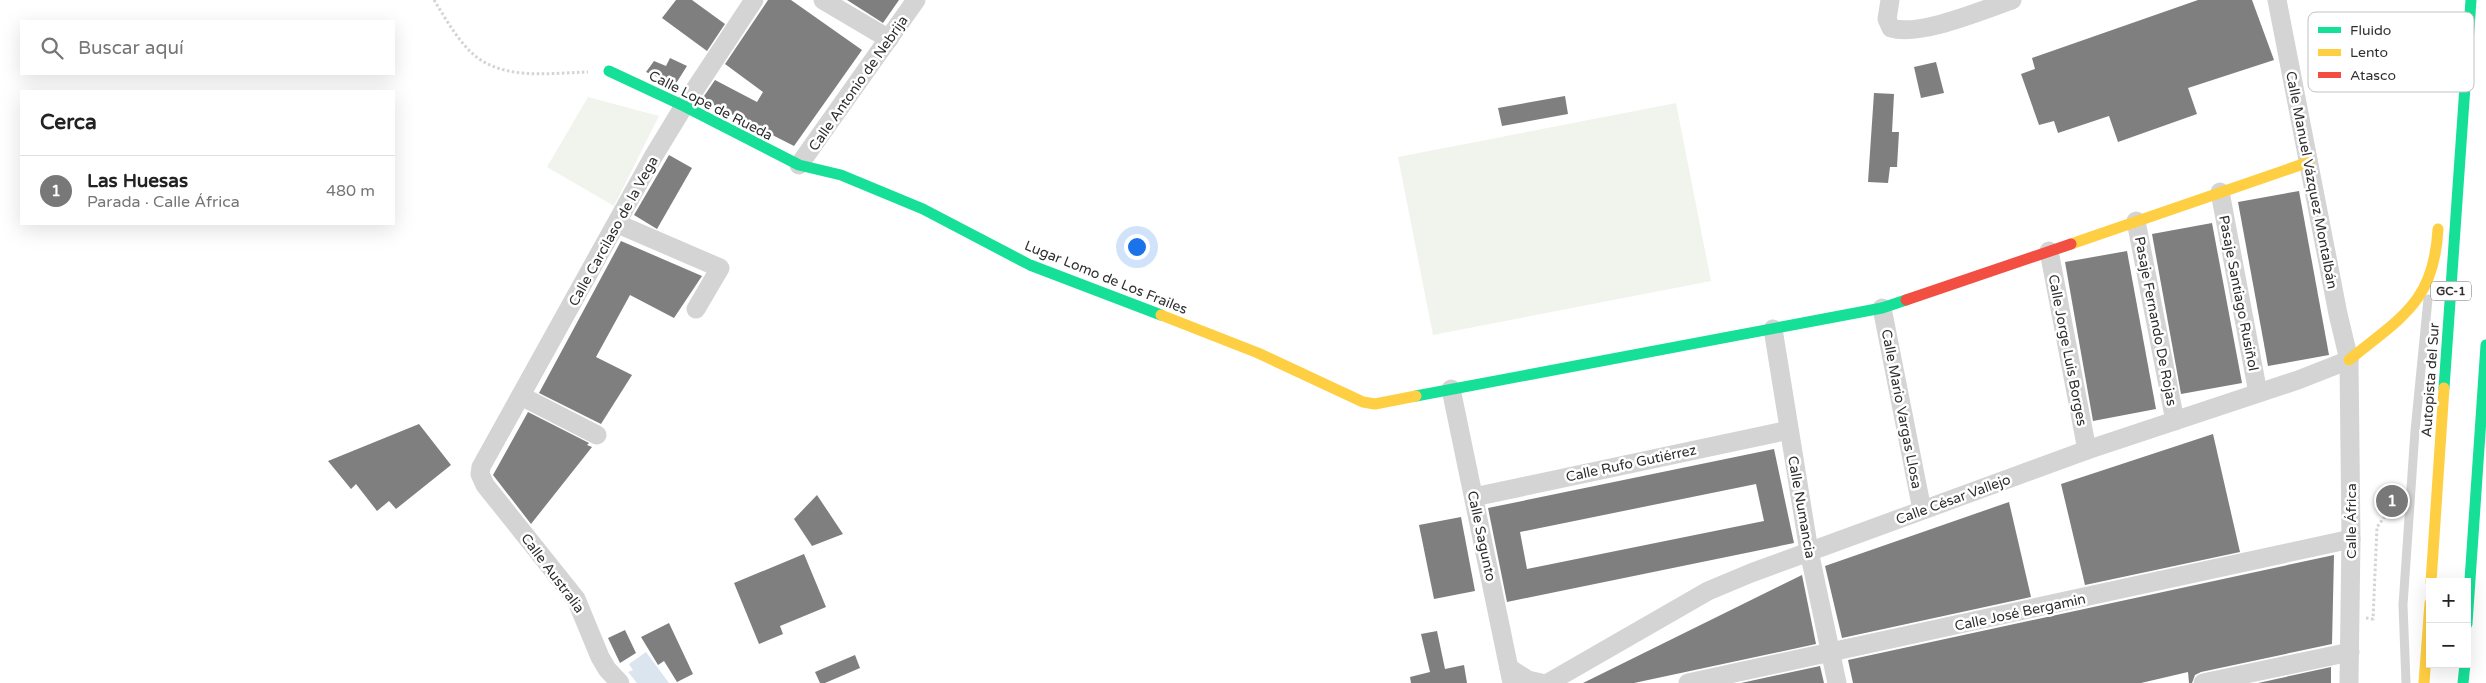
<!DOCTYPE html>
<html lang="es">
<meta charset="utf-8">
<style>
body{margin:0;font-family:"Varela Round",sans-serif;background:#f2f2f2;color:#222}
.controls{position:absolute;right:15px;bottom:15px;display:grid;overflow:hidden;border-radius:0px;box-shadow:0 5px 20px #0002}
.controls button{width:45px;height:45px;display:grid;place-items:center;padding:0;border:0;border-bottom:1px solid #e0e0e0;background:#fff;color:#222;font:25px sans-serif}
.you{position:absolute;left:1136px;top:246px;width:18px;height:18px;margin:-12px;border:4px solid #fff;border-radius:50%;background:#1a73e8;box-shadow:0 0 0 8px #1a73e833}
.badge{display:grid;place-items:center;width:32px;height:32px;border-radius:50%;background:#787878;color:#fff;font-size:16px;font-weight:700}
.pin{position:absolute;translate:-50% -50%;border:2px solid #fff;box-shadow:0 1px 5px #0006}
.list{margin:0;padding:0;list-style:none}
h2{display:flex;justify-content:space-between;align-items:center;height:65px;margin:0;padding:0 20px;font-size:21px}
h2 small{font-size:16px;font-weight:400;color:#767676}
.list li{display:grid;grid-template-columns:32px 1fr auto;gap:15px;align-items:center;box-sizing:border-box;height:70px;padding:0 20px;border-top:1px solid #e0e0e0}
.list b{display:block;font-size:19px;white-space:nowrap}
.list p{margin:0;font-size:16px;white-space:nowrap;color:#767676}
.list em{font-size:16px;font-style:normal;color:#767676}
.icon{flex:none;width:28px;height:28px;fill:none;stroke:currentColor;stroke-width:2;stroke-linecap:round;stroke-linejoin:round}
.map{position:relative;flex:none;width:2486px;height:683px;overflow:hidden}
.search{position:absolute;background:#fff;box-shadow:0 5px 20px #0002;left:20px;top:20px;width:375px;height:55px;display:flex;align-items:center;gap:12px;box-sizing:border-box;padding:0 18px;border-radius:0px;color:#767676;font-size:19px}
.panel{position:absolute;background:#fff;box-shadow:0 5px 20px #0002;left:20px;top:90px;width:375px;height:135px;border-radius:0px}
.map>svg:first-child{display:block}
.green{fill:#f0f4ed}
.water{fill:#dbe5f0}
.building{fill:#7f7f7f;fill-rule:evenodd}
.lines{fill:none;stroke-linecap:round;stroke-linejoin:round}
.path{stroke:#d4d4d4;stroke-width:3;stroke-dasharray:2.5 2.5;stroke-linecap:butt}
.lane{stroke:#d4d4d4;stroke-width:9}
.street{stroke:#d4d4d4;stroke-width:19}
.fast{stroke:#16e098;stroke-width:11}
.slow{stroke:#ffcf43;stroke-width:11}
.jam{stroke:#f24e42;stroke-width:11}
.labels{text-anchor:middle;stroke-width:5;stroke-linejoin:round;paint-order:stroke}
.shield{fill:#fff;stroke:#6d6d6d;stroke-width:1}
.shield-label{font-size:12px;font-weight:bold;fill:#2f2f2f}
.street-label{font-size:14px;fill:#2f2f2f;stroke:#fff}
.key{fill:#fff;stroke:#c1c1c1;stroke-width:1}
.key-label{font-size:14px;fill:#2f2f2f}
</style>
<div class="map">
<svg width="2486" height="683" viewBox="0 0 2486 683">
<rect width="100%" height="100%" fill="#fff"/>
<!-- green -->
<g class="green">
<polygon points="588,97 659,116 614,206 547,167"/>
<polygon points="1676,103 1711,281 1433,335 1398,157"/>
</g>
<!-- water -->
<polygon class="water" points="646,652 669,683 637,683 628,672 633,670 629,664"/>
<!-- building -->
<g class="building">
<polygon points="676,0 692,0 725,24 707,51 662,18"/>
<polygon points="768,0 791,0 862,50 794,146 702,99 715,80 757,102 763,92 725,64"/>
<polygon points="847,0 899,0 883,23"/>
<polygon points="2198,0 2252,0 2274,60 2188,88 2197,114 2118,142 2109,116 2058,133 2054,121 2039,125 2021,74 2035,69 2032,58"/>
<polygon points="670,58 687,66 675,85 646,72 654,61 666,66"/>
<polygon points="1936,62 1944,93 1921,98 1914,67"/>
<polygon points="1874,93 1894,94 1892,132 1899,132 1897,167 1890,167 1888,183 1868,182"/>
<polygon points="1565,96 1568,114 1502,126 1498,108"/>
<polygon points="669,155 692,168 657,229 634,215"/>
<polygon points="2299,191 2329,355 2268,366 2238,202"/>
<polygon points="2212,223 2242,383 2181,394 2152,234"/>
<polygon points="621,241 702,276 674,318 630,295 596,357 632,375 601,424 539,393"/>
<polygon points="2127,251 2156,409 2093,421 2065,262"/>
<polygon points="528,412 589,443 587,445 592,447 531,524 493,475"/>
<polygon points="419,424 451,465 396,509 389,501 377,511 356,484 351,489 328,461"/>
<polygon points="2213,434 2240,552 2085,585 2061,484"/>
<path d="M 1774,449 L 1794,543 L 1507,602 L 1488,508 ZM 1756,484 L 1764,521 L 1527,569 L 1520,532 Z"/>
<polygon points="817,495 843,534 812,546 794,519"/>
<polygon points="2009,502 2031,597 1842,638 1825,566"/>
<polygon points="1461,517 1475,591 1434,599 1419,525"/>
<polygon points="804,554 826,607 780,626 783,634 759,644 734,583"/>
<polygon points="2334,555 2332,644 2201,672 2195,675 2192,683 2189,683 2188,672 2141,683 1853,683 1848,660"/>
<polygon points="1802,575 1816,644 1634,683 1583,683"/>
<polygon points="669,623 693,674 677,682 664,661 658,665 641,637"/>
<polygon points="625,630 636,653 620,663 608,638"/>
<polygon points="1437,631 1445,669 1464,665 1467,683 1411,683 1410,677 1430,672 1421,634"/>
<polygon points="855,655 860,668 825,683 820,683 815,672"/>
<polygon points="1820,666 1824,683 1741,683"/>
<polygon points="2331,667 2331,683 2258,683"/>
</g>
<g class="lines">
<!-- path -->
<g class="path">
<path d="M 434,0 C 444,16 454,34 467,48 C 497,82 547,73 588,72"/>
<polyline points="2366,618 2373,619 2377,527 2386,515"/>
</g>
<!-- lane -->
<polyline class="lane" points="2406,683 2403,605 2415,431 2428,299"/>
<!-- street -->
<g class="street">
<polyline points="823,0 889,39"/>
<path d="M 1890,0 L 1887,19 L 1891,28 C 1920,37 1982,10 2012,0"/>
<polyline points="2277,0 2338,314 2349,360 2351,539 2349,683"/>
<polyline points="799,165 916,0"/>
<polyline points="2220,192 2258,393"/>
<polyline points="2136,221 2175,421"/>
<polyline points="618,224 720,268 696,309"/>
<polyline points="2049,251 2087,450"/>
<polyline points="1882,308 1922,510"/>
<polyline points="1773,329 1809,551 1837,683"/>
<polyline points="1451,389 1512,683"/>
<polyline points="521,396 597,435"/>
<polyline points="1474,497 1789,430"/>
<polyline points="1509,668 1528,680 1541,683"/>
<polyline points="620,683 607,669 600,657 576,599 485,485 480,474 481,467 653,157 684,106 754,0"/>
<polyline points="1548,683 1708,591 1751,573 2087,450 2298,380 2349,360"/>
<polyline points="1688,683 2351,539"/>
<polyline points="2203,683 2350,652"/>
</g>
<!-- fast -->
<g class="fast">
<polyline points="609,71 684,106 799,165 841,175 923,209 1030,265 1161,315"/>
<polyline points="2444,388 2471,0"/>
<polyline points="1416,396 1882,308 1906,300"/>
<polyline points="2467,624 2486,345"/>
<polyline points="2463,683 2465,664"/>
</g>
<!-- slow -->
<g class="slow">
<polyline points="2071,244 2309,162"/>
<polyline points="1161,315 1258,353 1363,402 1375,404 1416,396"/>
<path d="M 2349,360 C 2401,317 2434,303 2438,229"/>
<polyline points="2431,582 2444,388"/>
<polyline points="2424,683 2430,603"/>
</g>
<!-- jam -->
<polyline class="jam" points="1906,300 2071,244"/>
</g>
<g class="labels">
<!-- shield labels -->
<rect class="shield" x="2431" y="281.5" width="40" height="19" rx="4"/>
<g class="shield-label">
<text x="2451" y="295">GC-1</text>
</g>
<!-- street labels -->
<g class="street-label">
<text transform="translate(858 83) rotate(-55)" y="5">Calle Antonio de Nebrija</text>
<text transform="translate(711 105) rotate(27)" y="5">Calle Lope de Rueda</text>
<text transform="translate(2312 180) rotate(79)" y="5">Calle Manuel Vázquez Montalbán</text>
<text transform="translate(613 231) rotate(-61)" y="5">Calle Carcilaso de la Vega</text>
<text transform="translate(1106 277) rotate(22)" y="5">Lugar Lomo de Los Frailes</text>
<text transform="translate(2239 293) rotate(79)" y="5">Pasaje Santiago Rusiñol</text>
<text transform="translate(2156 321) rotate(79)" y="5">Pasaje Fernando De Rojas</text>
<text transform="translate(2068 350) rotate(79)" y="5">Calle Jorge Luis Borges</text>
<text transform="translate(2430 380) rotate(-86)" y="5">Autopista del Sur</text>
<text transform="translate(1902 409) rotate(79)" y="5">Calle Mario Vargas Llosa</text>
<text transform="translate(1631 463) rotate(-12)" y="5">Calle Rufo Gutiérrez</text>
<text transform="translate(1953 499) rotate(-20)" y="5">Calle César Vallejo</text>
<text transform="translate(1802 507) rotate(80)" y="5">Calle Numancia</text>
<text transform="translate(2351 521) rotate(-90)" y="5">Calle África</text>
<text transform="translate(1482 536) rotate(78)" y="5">Calle Sagunto</text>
<text transform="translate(553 573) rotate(53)" y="5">Calle Australia</text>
<text transform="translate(2020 612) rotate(-12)" y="5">Calle José Bergamin</text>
</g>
</g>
<!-- legend -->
<rect x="2308" y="12" width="166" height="80" rx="8" class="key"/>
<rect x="2318" y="27" width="23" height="6" fill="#16e098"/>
<rect x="2318" y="49" width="23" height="7" fill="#ffcf43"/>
<rect x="2318" y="72" width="23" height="6" fill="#f24e42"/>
<g class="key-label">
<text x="2350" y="35">Fluido</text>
<text x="2350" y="57">Lento</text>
<text x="2350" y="80">Atasco</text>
</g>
</svg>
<div class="controls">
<button>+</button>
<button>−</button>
</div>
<div class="you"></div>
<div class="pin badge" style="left:2392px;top:501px">1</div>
<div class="search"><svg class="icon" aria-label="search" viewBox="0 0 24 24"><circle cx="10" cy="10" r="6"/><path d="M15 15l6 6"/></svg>Buscar aquí</div>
<section class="panel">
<h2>Cerca<small></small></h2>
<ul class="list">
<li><span class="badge">1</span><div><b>Las Huesas</b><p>Parada · Calle África</p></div><em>480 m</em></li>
</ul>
</section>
</div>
